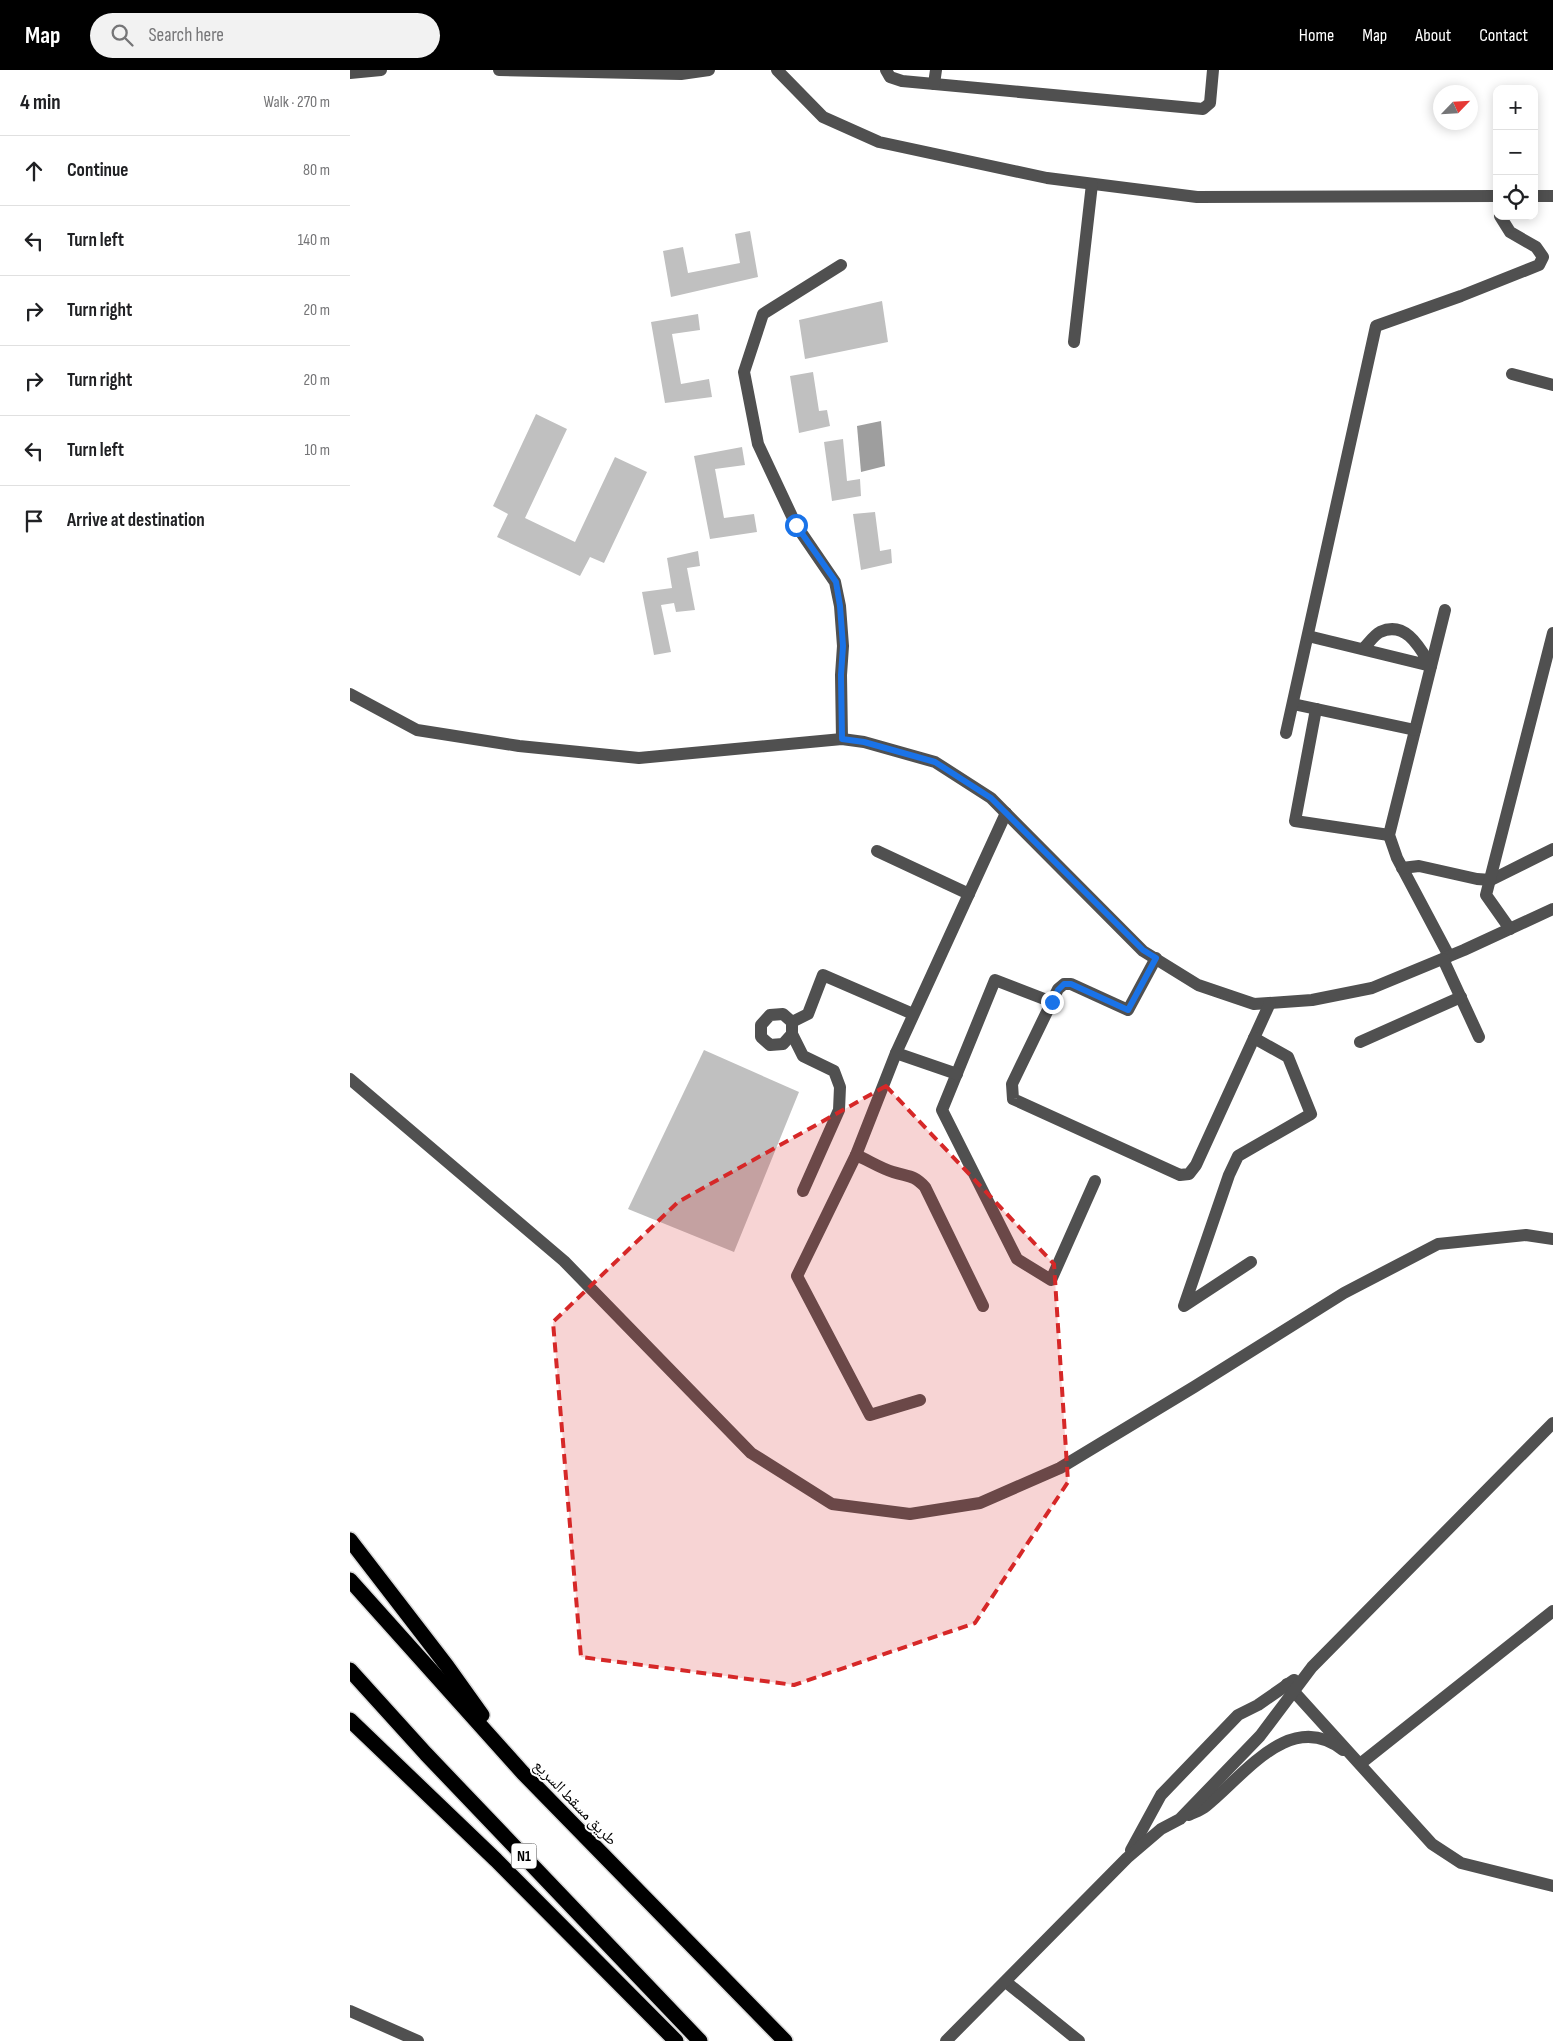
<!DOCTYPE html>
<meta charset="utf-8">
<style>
body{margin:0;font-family:"Sofia Sans Condensed","Noto Naskh Arabic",sans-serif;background:#f2f2f2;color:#202124}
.controls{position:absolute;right:15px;top:15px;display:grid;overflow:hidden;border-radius:10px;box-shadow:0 2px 12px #0003}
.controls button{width:45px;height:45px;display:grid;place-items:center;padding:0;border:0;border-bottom:1px solid #e0e0e0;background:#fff;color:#202124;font:25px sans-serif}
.compass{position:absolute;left:1083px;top:15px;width:45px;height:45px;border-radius:50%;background:#fff;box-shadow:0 2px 12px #0003;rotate:65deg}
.stop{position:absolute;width:15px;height:15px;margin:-11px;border:4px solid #1a73e8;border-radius:50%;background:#fff}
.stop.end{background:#1a73e8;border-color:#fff;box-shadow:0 1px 5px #0008}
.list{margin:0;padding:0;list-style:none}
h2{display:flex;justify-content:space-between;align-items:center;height:65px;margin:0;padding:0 20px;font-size:21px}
h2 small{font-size:16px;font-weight:400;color:#757577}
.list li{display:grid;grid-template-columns:32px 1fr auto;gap:15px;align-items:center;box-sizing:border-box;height:70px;padding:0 20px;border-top:1px solid #e0e0e0}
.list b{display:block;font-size:19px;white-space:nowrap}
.list em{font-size:16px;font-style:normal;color:#757577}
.icon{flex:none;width:28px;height:28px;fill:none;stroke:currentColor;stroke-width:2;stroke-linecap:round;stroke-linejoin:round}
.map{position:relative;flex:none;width:1203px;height:1971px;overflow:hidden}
header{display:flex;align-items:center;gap:30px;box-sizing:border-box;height:70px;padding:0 25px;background:#000;color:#fff}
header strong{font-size:24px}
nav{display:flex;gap:28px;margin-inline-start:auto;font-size:18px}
.search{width:350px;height:45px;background:#f2f2f2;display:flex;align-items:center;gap:12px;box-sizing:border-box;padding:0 18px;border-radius:28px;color:#757577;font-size:19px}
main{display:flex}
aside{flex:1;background:#fff}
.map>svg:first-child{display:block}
.water{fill:#9e9e9e}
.building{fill:#c0c0c0}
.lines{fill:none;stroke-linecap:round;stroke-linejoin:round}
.highway-casing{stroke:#dbdbdb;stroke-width:18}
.minor{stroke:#505050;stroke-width:12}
.highway{stroke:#000;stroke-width:15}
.route{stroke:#1a73e8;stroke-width:6}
.marked{fill:#d62828;fill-opacity:0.2;stroke:#d62828;stroke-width:4;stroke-dasharray:10 6;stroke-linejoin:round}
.labels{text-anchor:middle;stroke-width:4;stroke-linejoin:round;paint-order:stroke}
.shield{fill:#fff;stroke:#4c4c4c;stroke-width:1}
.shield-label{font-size:15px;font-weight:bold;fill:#000}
.street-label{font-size:16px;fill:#000;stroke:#fff}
</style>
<header>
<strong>Map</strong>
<div class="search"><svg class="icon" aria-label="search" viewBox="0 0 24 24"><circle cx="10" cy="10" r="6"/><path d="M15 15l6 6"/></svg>Search here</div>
<nav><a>Home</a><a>Map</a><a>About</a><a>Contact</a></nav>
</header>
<main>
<aside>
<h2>4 min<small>Walk · 270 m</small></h2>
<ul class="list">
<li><svg class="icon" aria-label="ahead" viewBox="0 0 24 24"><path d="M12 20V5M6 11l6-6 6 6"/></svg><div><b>Continue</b></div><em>80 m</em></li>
<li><svg class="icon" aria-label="left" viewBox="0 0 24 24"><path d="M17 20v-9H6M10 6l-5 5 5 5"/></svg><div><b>Turn left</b></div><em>140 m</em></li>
<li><svg class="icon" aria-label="right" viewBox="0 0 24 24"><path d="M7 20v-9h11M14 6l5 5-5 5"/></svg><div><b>Turn right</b></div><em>20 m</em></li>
<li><svg class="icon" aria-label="right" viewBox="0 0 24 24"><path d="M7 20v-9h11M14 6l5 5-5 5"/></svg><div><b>Turn right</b></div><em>20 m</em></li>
<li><svg class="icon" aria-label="left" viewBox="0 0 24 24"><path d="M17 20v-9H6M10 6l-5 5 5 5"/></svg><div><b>Turn left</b></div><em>10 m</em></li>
<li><svg class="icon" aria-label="arrive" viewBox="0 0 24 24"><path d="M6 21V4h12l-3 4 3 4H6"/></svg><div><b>Arrive at destination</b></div></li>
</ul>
</aside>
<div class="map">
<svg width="1203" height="1971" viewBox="0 0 1203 1971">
<rect width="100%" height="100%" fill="#fff"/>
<!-- water -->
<polygon class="water" points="531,351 535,396 511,402 507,356"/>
<!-- building -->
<g class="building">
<polygon points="400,161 408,207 321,227 313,181 333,177 338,203 390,193 385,164"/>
<polygon points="532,231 538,272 455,289 449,250"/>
<polygon points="348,244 350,260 322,264 331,314 359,309 362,327 315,333 301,252"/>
<polygon points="463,302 469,341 477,340 480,356 449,363 440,306"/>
<polygon points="186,344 217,359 175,448 225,472 265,387 297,402 254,493 240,487 230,506 147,467 158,444 143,436"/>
<polygon points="493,369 497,411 510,409 511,426 482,431 474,372"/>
<polygon points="392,377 395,395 365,399 374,448 404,444 407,462 360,469 344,386"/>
<polygon points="525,442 530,481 541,479 542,493 511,500 503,444"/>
<polygon points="348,481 350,496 337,498 345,540 326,542 324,533 311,535 321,582 304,585 292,522 322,518 317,488"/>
<polygon points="354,980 449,1022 384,1182 278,1139"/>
</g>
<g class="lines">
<defs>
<g id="highway">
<polyline points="0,1470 97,1596 132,1645"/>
<polyline points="0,1510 173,1703 435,1971"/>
<polyline points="0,1600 76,1684 350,1971"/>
<polyline points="0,1650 146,1790 326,1971"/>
</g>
</defs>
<!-- highway casing -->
<use href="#highway" class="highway-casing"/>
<!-- minor -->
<g class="minor">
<polyline points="149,0 331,4 359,0"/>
<polyline points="427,0 473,47 529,72 697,108 847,127 1147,126"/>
<polyline points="536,0 540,7 552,11 853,39 860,33 863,0"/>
<polyline points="0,3 31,0"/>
<polyline points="584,14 586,0"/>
<polyline points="1184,126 1203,126"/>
<polyline points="491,195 413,244 394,302 408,374 446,455 485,512 490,536 493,576 491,605 492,669"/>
<polyline points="724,272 742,114"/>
<polyline points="1162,304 1203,315"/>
<polyline points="1095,540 1039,765 1047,788 1099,886"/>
<path d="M 958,566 L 1081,596 C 1070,578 1056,550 1030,562 C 1024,565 1018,574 1013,579"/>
<polyline points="0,624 67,660 169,676 289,688 492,669 514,672 585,692 641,728 793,881 848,915 904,934 962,930 1022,918 1114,880 1203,839"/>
<polyline points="943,634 1065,660"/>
<polyline points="966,639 945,751 1039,765"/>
<polyline points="936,663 1026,256 1111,226 1189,195 1193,187 1186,177 1160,162 1150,146"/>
<polyline points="527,781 619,824"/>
<polyline points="1052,798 1069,796 1127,809 1141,810 1203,779"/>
<polyline points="1160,859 1136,825 1203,563"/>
<polyline points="806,888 778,940 721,914 714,914 708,919 662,1014 663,1029 830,1105 839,1104 846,1095 920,933"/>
<polyline points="1093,889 1129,967"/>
<polyline points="702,932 645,910 592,1040 667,1189 701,1210 745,1111"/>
<polygon points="433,944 442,952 442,964 433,974 420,975 411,967 411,955 420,945"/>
<polyline points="442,952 458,944 473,905 563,944"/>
<polyline points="442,964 453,986 484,1001 490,1017 489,1040 453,1121"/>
<polyline points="1010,972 1111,927"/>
<polyline points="546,983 607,1004"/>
<polyline points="0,1009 214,1191 401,1383 482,1434 560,1444 630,1433 710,1398 844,1317 994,1223 1088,1174 1176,1165 1203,1169"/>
<path d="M 506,1085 C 518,1090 530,1098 543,1102 C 558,1107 563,1104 575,1117 L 633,1236"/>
<polyline points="901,1192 834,1236 879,1105 888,1086 961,1044 938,987 904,968"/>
<polyline points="570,1330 520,1345 447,1206 506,1085 546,983 656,743"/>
<polyline points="937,1614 1082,1774 1111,1793 1203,1816"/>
<polyline points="1010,1694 1203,1541"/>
<path d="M 839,1745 C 845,1742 851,1740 856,1736 C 893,1707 940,1638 993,1680"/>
<polyline points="781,1780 811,1725 888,1645 908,1635 944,1610"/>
<polyline points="656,1912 729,1971"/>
<polyline points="0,1941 68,1971"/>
<polyline points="596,1971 777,1788 811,1759 830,1749 910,1666 962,1597 1203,1353"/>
</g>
<!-- highway -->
<use href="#highway" class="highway"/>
</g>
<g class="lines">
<!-- route -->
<polyline class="route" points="446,455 486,512 490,536 493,576 491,605 492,669 514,672 585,692 641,728 793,880 806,888 778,940 721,914 714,914 708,920 702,932"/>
</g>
<!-- marked area -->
<path class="marked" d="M 536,1016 L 704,1194 L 718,1412 L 625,1553 L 444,1615 L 231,1587 L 203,1252 L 328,1132 Z"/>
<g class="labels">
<!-- shield labels -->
<rect class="shield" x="161.5" y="1773.5" width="25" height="25" rx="4"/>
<g class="shield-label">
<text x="174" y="1791">N1</text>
</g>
<!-- street labels -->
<g class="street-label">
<text transform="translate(226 1732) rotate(46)" y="6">طريق مسقط السريع</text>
</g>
</g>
</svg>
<div class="controls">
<button>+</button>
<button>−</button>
<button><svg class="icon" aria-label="locate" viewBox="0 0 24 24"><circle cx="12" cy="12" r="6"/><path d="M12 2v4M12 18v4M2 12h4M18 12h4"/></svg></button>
</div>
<svg class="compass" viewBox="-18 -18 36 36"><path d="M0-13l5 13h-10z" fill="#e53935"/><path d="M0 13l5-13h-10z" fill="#757577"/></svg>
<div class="stop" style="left:446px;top:455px"></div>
<div class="stop end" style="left:702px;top:932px"></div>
</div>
</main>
